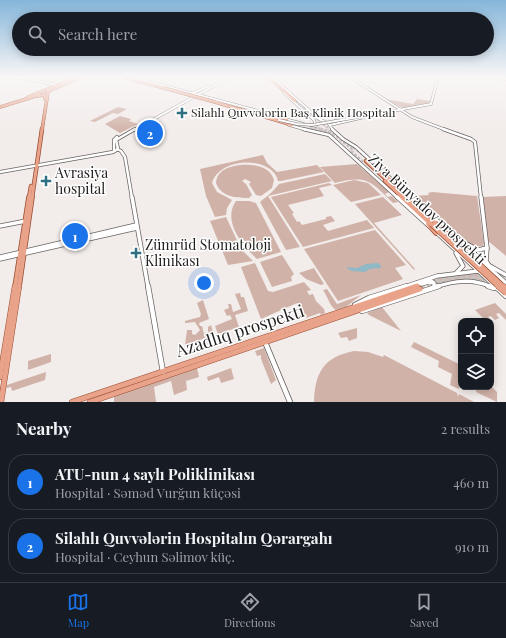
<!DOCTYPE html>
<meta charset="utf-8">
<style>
body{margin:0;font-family:"Playfair Display",serif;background:#242831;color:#f1f3f6}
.controls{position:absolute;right:12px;bottom:12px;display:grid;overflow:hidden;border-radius:8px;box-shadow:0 2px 10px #0003}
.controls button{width:36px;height:36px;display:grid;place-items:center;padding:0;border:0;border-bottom:1px solid #363941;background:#171b24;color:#f1f3f6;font:20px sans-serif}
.you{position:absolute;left:204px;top:283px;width:14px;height:14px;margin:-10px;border:3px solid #fff;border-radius:50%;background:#1a73e8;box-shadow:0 0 0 6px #1a73e833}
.badge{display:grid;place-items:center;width:26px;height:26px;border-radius:50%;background:#1a73e8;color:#fff;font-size:13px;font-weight:700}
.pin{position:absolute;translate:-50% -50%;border:2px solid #fff;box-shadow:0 1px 4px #0006}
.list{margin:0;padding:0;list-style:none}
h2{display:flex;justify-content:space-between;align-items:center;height:52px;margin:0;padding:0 16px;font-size:17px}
h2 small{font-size:13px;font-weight:400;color:#9ea1a6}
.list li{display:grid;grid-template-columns:26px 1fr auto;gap:12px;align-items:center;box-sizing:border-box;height:56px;margin:0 8px 8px;padding:0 8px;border:1px solid #363941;border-radius:16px}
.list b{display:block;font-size:15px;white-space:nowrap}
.list p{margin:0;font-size:13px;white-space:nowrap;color:#9ea1a6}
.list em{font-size:13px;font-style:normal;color:#9ea1a6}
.icon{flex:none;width:22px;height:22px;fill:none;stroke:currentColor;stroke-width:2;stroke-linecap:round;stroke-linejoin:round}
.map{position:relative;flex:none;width:506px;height:402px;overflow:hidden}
.search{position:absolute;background:#171b24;box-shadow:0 2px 10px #0003;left:12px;right:12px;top:12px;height:44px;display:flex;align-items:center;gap:10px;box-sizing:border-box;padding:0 14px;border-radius:22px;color:#9ea1a6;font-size:15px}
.sheet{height:180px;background:#171b24}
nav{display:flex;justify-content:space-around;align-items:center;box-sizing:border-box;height:56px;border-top:1px solid #363941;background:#171b24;font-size:11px;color:#9ea1a6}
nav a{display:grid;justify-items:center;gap:2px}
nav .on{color:#1a73e8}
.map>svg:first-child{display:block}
.green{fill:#d1b2a8}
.water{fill:#90b8c5}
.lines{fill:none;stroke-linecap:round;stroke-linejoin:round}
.primary-tunnel-far3{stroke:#c8c3c1;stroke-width:2.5;stroke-dasharray:2.5 1;stroke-linecap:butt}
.primary-tunnel-far2{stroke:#c8c3c1;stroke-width:3;stroke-dasharray:3 1.5;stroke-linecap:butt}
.primary-tunnel-far1{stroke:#c8c3c1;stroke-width:4;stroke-dasharray:4 2;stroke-linecap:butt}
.primary-tunnel{stroke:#c8c3c1;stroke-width:5;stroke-dasharray:5 2.5;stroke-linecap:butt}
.secondary-far3-casing{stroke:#686361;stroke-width:3}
.secondary-far2-casing{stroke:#686361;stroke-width:4}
.secondary-far1-casing{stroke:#686361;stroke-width:5}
.secondary-casing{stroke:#686361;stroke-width:6}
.primary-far3-casing{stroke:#994c31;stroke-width:3.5}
.primary-far2-casing{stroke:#994c31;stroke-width:4.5}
.primary-far1-casing{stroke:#994c31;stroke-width:5.5}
.primary-casing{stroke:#994c31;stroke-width:6}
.secondary-far3{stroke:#fff;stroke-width:2}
.secondary-far2{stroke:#fff;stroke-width:2.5}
.secondary-far1{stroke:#fff;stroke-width:3.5}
.secondary{stroke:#fff;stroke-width:4.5}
.primary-far3{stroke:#e9a38a;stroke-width:2.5}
.primary-far2{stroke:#e9a38a;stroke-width:3}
.primary-far1{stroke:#e9a38a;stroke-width:4}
.primary{stroke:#e9a38a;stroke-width:5}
.secondary-bridge-casing{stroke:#686361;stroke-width:3;stroke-linecap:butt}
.primary-bridge-far2-casing{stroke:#994c31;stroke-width:3.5;stroke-linecap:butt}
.primary-bridge-far1-casing{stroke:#994c31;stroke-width:5.5;stroke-linecap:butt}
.primary-bridge-casing{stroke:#994c31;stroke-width:6;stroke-linecap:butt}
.secondary-bridge{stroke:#fff;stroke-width:2}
.primary-bridge-far2{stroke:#e9a38a;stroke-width:2.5}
.primary-bridge-far1{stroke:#e9a38a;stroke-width:4}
.primary-bridge{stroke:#e9a38a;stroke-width:5}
.poi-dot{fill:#2e7082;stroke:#fff;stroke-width:1.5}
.labels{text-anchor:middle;stroke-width:3;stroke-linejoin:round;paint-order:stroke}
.far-poi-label{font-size:12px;fill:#201e1d;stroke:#fff;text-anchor:start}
.poi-label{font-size:14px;fill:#201e1d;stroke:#fff;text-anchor:start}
.street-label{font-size:14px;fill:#201e1d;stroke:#fff}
.near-street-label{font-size:17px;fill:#201e1d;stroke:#fff}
</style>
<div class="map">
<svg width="506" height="402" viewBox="0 0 506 402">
<rect width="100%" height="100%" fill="#f2ecea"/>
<!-- green -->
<g class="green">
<polygon points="385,99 413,104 417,99 431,101 428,104 403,108"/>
<polygon points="118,107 127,109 118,114 113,113 95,122 90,121"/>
<polygon points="120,116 131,119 129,121 138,124 120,133 105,124"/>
<path d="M 263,155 L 267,163 L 277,172 L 317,165 L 324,172 L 281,181 L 278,181 C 273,156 220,156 212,183 L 217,192 L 232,200 L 227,208 L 226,215 L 215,217 L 206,196 L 200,169 Z"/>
<path d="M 357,164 L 389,192 L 385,194 L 388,197 L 392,196 L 398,202 L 393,203 C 370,181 368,175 335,183 L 320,167 Z"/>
<path d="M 241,165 C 253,164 270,166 274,180 L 272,188 L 261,196 L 256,195 L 249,184 L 251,182 L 245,179 L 242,181 L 246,184 L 252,195 L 249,198 C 237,198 221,197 216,183 C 217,170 230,166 241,165 Z"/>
<path d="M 325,174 L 332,181 L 268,196 L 300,247 L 286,250 L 260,202 C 266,197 273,192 279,184 Z"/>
<polygon points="354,180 368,183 381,195 351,202 333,185"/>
<polygon points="329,183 332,185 319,188 324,196 288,205 294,213 292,214 297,222 299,221 302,225 326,219 326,217 331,216 335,221 323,225 328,231 367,220 374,228 303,247 271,197"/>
<path d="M 432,192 L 477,196 L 484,243 L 483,246 C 464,251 427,208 413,196 L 429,195 L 428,193 Z"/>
<polygon points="506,196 506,256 487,240 483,197"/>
<polygon points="383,197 402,215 374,223 415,269 414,270 355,204"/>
<path d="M 236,201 L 249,201 L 256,203 L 281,252 L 257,259 C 242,245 222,221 236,201 Z"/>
<polygon points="226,217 241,249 253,261 228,265 210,221"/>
<polygon points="375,230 406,265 395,268 403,279 338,301 304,249"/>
<polygon points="282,255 294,274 291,277 292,281 272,287 260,262"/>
<polygon points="255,263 268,291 273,292 304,282 311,290 307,291 309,295 313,294 316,301 324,309 325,313 321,315 320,313 306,318 297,303 261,319 241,267"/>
<polygon points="314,268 324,284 321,285 306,279 299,273"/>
<path d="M 478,273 L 487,281 C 469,279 453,278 436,285 L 431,280 L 436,278 Z"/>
<path d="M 327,289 L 337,304 L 361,295 L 346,307 L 336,310 C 330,307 328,297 323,290 Z"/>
<polygon points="240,293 241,297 244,297 248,311 235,315 239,327 218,334 215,326 232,319 230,315 227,316 224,310 229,308 228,304 231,304 233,312 241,309 235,294"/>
<polygon points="203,300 209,319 199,323 200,326 202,326 204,334 208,332 208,327 211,325 214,335 185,345 187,330 192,330 192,334 195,335 200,330 195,322 185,323 185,321 200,317 201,314 197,303"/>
<polygon points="495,303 506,314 506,320 499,313 496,314 499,318 495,320 491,316 488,317 491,321 486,321 475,310"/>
<polygon points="382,307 401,331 369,315 367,313"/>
<polygon points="357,328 357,338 349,341 347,337 341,338 338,333"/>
<polygon points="414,342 461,365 461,384 459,389 450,385 452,374 438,367 439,361 411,347"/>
<polygon points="264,348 276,380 271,384 261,359 261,355 257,356 255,351"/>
<path d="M 354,351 L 368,352 L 383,357 L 384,355 L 457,393 L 458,397 L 459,394 L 474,402 L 314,402 C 315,372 324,357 354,351 Z"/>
<polygon points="51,354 51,362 28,370 28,361"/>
<polygon points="197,368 199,377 186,381 187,390 174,395 171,381 154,387 156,402 114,402 114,396"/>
<polygon points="231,368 234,379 221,383 219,377 208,381 207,377"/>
<polygon points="46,372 45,380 12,391 11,387 6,388 7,385"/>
<polygon points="491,386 497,392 497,402 476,392 477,387"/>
</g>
<!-- water -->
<polygon class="water" points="378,263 381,266 381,268 370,269 365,272 351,271 346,267 357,268 366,264"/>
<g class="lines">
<!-- primary-tunnel-far3 -->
<g class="primary-tunnel-far3">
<polyline points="297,101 329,129"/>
<polyline points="292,125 315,130"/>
<polyline points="311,126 324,130"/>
</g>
<!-- primary-tunnel-far2 -->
<g class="primary-tunnel-far2">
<polyline points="310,129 328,132 334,136"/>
<polyline points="320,129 336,133"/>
<polyline points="333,133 354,151"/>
<polyline points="350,144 369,160"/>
<polyline points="351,151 363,162"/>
</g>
<!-- primary-tunnel-far1 -->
<g class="primary-tunnel-far1">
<polyline points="430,282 454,276 487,277"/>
<polyline points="428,287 451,279 489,280"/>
</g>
<!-- primary-tunnel -->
<polyline class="primary-tunnel" points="420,289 431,286"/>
<defs>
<g id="secondary-far3">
<polyline points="7,77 28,79 57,85"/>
<polyline points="131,77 266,113"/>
<polyline points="272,77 319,119 328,123 333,130"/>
<polyline points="350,77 412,117 446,130"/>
<polyline points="490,77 506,79"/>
<polyline points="193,93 209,86"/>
<polyline points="284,93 314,120 316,126 310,125"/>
<polyline points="382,113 431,104 438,77"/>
<polyline points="285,119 304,124"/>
<polyline points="336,120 382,112"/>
<polyline points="289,125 307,130"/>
<polyline points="330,125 365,117"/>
<polyline points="134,130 230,77"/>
</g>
<g id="secondary-far2">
<polyline points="303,129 329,135 398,198"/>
<polyline points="332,129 343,139 356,147 412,198"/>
<polyline points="443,129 471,139 475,142 481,198"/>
<polyline points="117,149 121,151 125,157 132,198"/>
<polyline points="114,151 114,140 117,137"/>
<polyline points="0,172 113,152 118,149 116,140 135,129"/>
</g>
<g id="secondary-far1">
<polyline points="132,197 148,287"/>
<polyline points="397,197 429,226"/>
<polyline points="411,197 506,283"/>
<polyline points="481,197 487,248 486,261 490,267"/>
<polyline points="0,226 26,221"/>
<polyline points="435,231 496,287"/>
<polyline points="463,242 478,250 487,248"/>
<polyline points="456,253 463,266 457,272"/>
<polyline points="0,257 136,225"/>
<polyline points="0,259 137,228"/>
<polyline points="490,266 506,275"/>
<polyline points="417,283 422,284 431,281 434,283 434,287"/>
<polyline points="404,287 437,276 478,271"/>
<path d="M 435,287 C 454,281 472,278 491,287"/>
</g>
<g id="secondary">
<polyline points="148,286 163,372"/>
<polyline points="488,286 494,288"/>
<polyline points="495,286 506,296"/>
<polyline points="355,305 369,298 407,286"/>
<polyline points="362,311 439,286"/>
<polyline points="265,342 290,402"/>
</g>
<g id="primary-far3">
<polyline points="124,77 164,88"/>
<polyline points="269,77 295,101"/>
<polyline points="47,92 81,77"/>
<polyline points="37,96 45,95 45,99"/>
<polyline points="28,97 70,80"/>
<polyline points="215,102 292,125"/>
<polyline points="0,107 39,95"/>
<polyline points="255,112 287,120"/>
<polyline points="42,130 48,92"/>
</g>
<g id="primary-far2">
<polyline points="369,160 397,186"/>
<polyline points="366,161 407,198"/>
<polyline points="385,181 403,198"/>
<polyline points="29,198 31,186"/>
<polyline points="32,198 42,129"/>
</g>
<g id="primary-far1">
<polyline points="402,197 431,224"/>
<polyline points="406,197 435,223"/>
<polyline points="428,224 436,233"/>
<polyline points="15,287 29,197"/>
<polyline points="19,287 32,197"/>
<polyline points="415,287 417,286"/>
</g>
<g id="primary">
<polyline points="0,377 15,286"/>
<polyline points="1,402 19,286"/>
<polyline points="72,402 417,286"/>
<polyline points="90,402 420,289"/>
</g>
</defs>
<!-- secondary-far3 casing -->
<use href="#secondary-far3" class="secondary-far3-casing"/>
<!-- secondary-far2 casing -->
<use href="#secondary-far2" class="secondary-far2-casing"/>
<!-- secondary-far1 casing -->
<use href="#secondary-far1" class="secondary-far1-casing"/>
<!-- secondary casing -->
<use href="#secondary" class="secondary-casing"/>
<!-- primary-far3 casing -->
<use href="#primary-far3" class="primary-far3-casing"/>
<!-- primary-far2 casing -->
<use href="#primary-far2" class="primary-far2-casing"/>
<!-- primary-far1 casing -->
<use href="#primary-far1" class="primary-far1-casing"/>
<!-- primary casing -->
<use href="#primary" class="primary-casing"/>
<!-- secondary-far3 -->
<use href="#secondary-far3" class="secondary-far3"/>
<!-- secondary-far2 -->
<use href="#secondary-far2" class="secondary-far2"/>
<!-- secondary-far1 -->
<use href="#secondary-far1" class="secondary-far1"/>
<!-- secondary -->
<use href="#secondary" class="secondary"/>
<!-- primary-far3 -->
<use href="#primary-far3" class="primary-far3"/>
<!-- primary-far2 -->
<use href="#primary-far2" class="primary-far2"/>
<!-- primary-far1 -->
<use href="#primary-far1" class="primary-far1"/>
<!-- primary -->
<use href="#primary" class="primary"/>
<defs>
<polyline id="secondary-bridge" points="279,120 297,124 312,125 382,113"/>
<polyline id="primary-bridge-far2" points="164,88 215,102"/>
<g id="primary-bridge-far1">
<polyline points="435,223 504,287"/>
<polyline points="431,224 499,287"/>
</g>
<g id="primary-bridge">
<polyline points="498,286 506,293"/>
<polyline points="503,286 506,288"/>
</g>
</defs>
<!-- secondary-bridge casing -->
<use href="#secondary-bridge" class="secondary-bridge-casing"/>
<!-- primary-bridge-far2 casing -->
<use href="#primary-bridge-far2" class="primary-bridge-far2-casing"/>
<!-- primary-bridge-far1 casing -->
<use href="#primary-bridge-far1" class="primary-bridge-far1-casing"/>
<!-- primary-bridge casing -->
<use href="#primary-bridge" class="primary-bridge-casing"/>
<!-- secondary-bridge -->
<use href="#secondary-bridge" class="secondary-bridge"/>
<!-- primary-bridge-far2 -->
<use href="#primary-bridge-far2" class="primary-bridge-far2"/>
<!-- primary-bridge-far1 -->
<use href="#primary-bridge-far1" class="primary-bridge-far1"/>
<!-- primary-bridge -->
<use href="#primary-bridge" class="primary-bridge"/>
</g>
<!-- sky -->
<linearGradient id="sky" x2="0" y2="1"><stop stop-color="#85b6da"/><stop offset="0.58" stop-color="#f9f6f6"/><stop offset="1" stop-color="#f9f6f6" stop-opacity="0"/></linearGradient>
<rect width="506" height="133" fill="url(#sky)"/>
<!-- markers -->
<g class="poi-dot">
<path d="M180 107h4v4h4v4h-4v4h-4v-4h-4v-4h4z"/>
<path d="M44 175h4v4h4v4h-4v4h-4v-4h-4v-4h4z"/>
<path d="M134 247h4v4h4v4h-4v4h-4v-4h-4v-4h4z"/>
</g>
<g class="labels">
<!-- far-poi labels -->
<g class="far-poi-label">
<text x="191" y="117">Silahlı Quvvələrin Baş Klinik Hospitalı</text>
</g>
<!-- poi labels -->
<g class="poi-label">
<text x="55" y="178">Avrasiya<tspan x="55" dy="16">hospital</tspan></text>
<text x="145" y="250">Zümrüd Stomatoloji<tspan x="145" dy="16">Klinikası</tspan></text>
</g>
<!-- street labels -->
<g class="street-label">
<text transform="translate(427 209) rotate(43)" y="5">Ziya Bünyadov prospekti</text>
</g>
<!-- near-street labels -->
<g class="near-street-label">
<text transform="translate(240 331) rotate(-18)" y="6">Azadlıq prospekti</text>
</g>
</g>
</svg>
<div class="controls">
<button><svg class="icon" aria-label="locate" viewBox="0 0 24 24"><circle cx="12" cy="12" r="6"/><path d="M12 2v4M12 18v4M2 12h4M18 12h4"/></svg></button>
<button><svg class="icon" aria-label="layers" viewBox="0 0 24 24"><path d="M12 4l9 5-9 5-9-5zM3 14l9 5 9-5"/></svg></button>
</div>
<div class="you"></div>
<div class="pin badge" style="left:75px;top:236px">1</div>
<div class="pin badge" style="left:150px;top:133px">2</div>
<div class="search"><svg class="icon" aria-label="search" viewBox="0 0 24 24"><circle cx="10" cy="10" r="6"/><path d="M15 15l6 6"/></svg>Search here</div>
</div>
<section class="sheet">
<h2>Nearby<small>2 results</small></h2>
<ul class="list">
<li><span class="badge">1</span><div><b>ATU-nun 4 saylı Poliklinikası</b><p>Hospital · Səməd Vurğun küçəsi</p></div><em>460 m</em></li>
<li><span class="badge">2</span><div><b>Silahlı Quvvələrin Hospitalın Qərargahı</b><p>Hospital · Ceyhun Səlimov küç.</p></div><em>910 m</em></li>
</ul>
</section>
<nav>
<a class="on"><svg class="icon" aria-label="map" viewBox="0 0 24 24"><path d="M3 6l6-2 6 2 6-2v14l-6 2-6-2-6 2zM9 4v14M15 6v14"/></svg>Map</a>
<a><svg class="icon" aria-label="directions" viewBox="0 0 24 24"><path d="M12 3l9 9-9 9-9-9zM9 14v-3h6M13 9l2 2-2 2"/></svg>Directions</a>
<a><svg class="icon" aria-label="saved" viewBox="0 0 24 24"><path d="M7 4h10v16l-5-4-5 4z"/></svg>Saved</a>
</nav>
